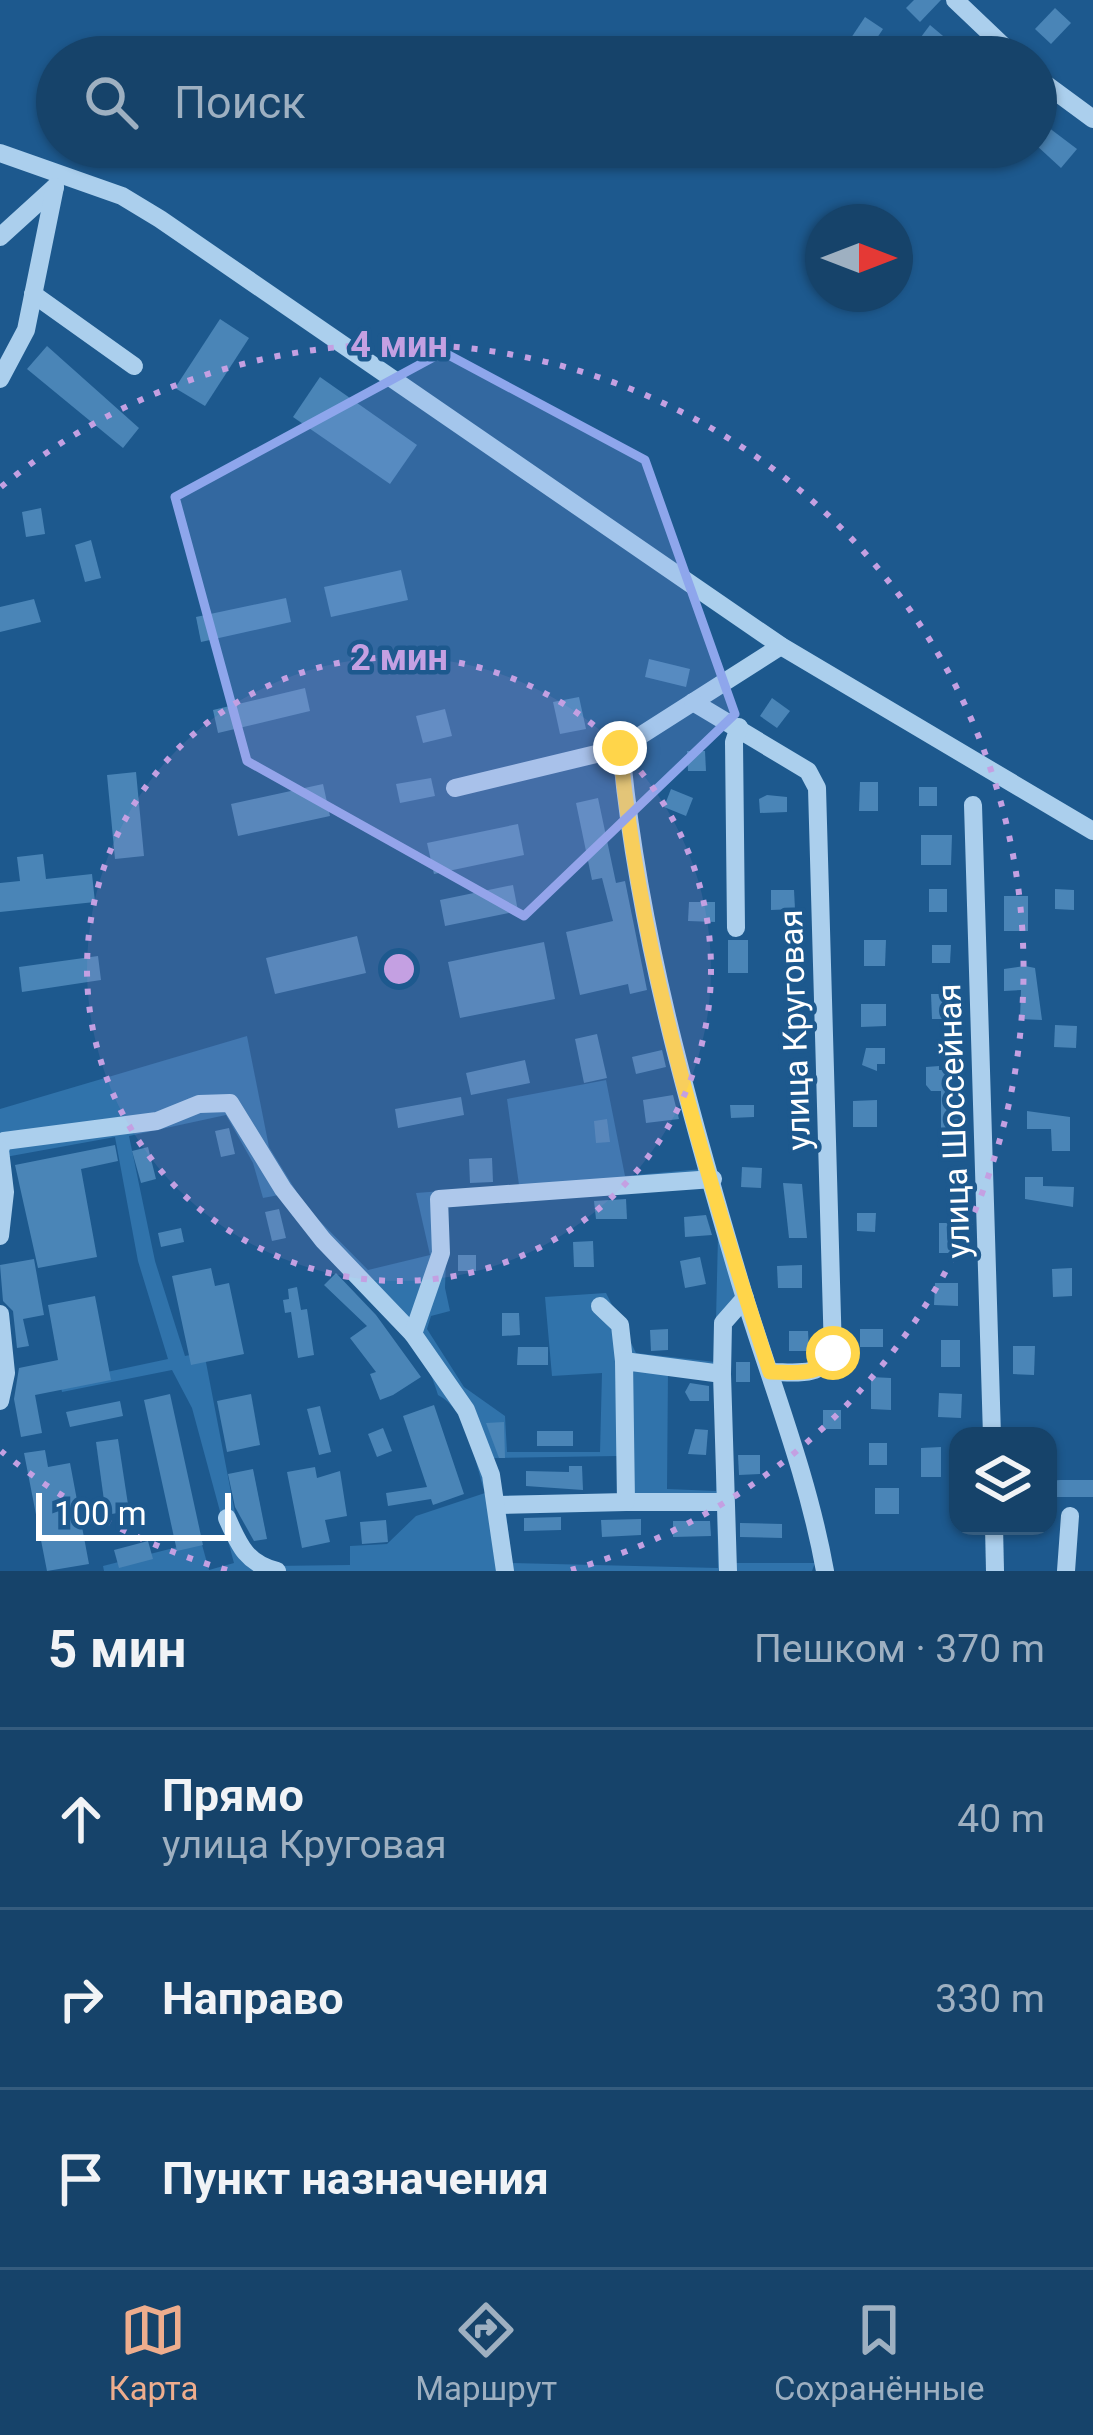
<!DOCTYPE html>
<html lang="ru">
<meta charset="utf-8">
<style>
body{margin:0;font-family:Roboto,sans-serif;background:#234e72;color:#f1f3f6}
.controls{position:absolute;right:36px;bottom:36px;display:grid;overflow:hidden;border-radius:24px;box-shadow:0 3px 9px #0004}
.controls button{width:108px;height:108px;display:grid;place-items:center;padding:0;border:0;border-bottom:3px solid #355c7e;background:#16436a;color:#f1f3f6;font:60px sans-serif}
.compass{position:absolute;left:805px;top:204px;width:108px;height:108px;border-radius:50%;background:#16436a;box-shadow:0 3px 9px #0004;rotate:90deg}
.scale{position:absolute;left:36px;bottom:30px;width:195px;box-sizing:border-box;padding-left:12px;border:6px solid #fff;border-top:0;font-size:33px;line-height:42px;white-space:nowrap;color:#fff;-webkit-text-stroke:9px #1d598e;paint-order:stroke}
.stop{position:absolute;width:36px;height:36px;margin:-27px;border:9px solid #ffd54a;border-radius:50%;background:#fff}
.stop.end{background:#ffd54a;border-color:#fff;box-shadow:0 3px 12px #0008}
.list{margin:0;padding:0;list-style:none}
h2{display:flex;justify-content:space-between;align-items:center;height:156px;margin:0;padding:0 48px;font-size:51px}
h2 small{font-size:39px;font-weight:400;color:#9eb0c1}
.list li{display:grid;grid-template-columns:78px 1fr auto;gap:36px;align-items:center;box-sizing:border-box;height:180px;padding:0 48px;border-top:3px solid #355c7e}
.list b{display:block;font-size:45px;white-space:nowrap}
.list p{margin:0;font-size:39px;white-space:nowrap;color:#9eb0c1}
.list em{font-size:39px;font-style:normal;color:#9eb0c1}
.icon{flex:none;width:66px;height:66px;fill:none;stroke:currentColor;stroke-width:2;stroke-linecap:round;stroke-linejoin:round}
.map{position:relative;flex:none;width:1093px;height:1571px;overflow:hidden}
.search{position:absolute;background:#16436a;box-shadow:0 3px 9px #0004;left:36px;right:36px;top:36px;height:132px;display:flex;align-items:center;gap:30px;box-sizing:border-box;padding:0 42px;border-radius:66px;color:#9eb0c1;font-size:45px}
.sheet{height:696px;background:#16436a}
nav{display:flex;justify-content:space-around;align-items:center;box-sizing:border-box;height:168px;border-top:3px solid #355c7e;background:#16436a;font-size:33px;color:#9eb0c1}
nav a{display:grid;justify-items:center;gap:6px}
nav .on{color:#eead8d}
.map>svg:first-child{display:block}
.green{fill:#3073ab;fill-rule:evenodd}
.building{fill:#4a85b7}
.lines{fill:none;stroke-linecap:round;stroke-linejoin:round}
.minor{stroke:#abcfed;stroke-width:18}
.route{stroke:#ffd54a;stroke-width:15}
.marked{fill:#8ea6ec;fill-opacity:0.2;stroke:#8ea6ec;stroke-width:9;stroke-linejoin:round}
.ring{fill:none;stroke:#c4a0e2;stroke-width:6;stroke-dasharray:6 12}
.labels{text-anchor:middle;stroke-width:9;stroke-linejoin:round;paint-order:stroke}
.street-label{font-size:33px;fill:#fff;stroke:#1d598e}
.centre{fill:#c4a0e2;stroke:#1d598e;stroke-width:6}
.ring-label{font-size:36px;text-anchor:middle;font-weight:bold;fill:#c4a0e2;stroke:#1d598e;stroke-width:9;stroke-linejoin:round;paint-order:stroke}
</style>
<div class="map">
<svg width="1093" height="1571" viewBox="0 0 1093 1571">
<rect width="100%" height="100%" fill="#1d598e"/>
<!-- green -->
<path class="green" d="M 247,1036 L 269,1147 L 306,1207 L 368,1270 L 430,1255 L 416,1193 L 519,1185 L 507,1099 L 606,1080 L 625,1176 L 702,1169 L 707,1187 L 448,1207 L 445,1288 L 450,1311 L 431,1316 L 427,1329 L 464,1387 L 505,1416 L 507,1452 L 600,1452 L 602,1373 L 552,1376 L 545,1297 L 606,1293 L 636,1353 L 715,1362 L 718,1236 L 741,1308 L 728,1320 L 731,1563 L 815,1563 L 812,1571 L 104,1571 L 103,1566 L 201,1541 L 209,1570 L 234,1563 L 192,1408 L 172,1370 L 62,1392 L 60,1382 L 168,1359 L 138,1261 L 115,1137 L 0,1158 L 0,1109 ZM 226,1115 L 253,1163 L 263,1198 L 279,1195 C 333,1249 417,1319 438,1395 C 468,1410 475,1463 485,1493 L 416,1516 L 387,1544 L 350,1546 L 350,1565 L 271,1566 L 240,1539 L 204,1352 L 185,1356 L 155,1261 L 129,1136 ZM 668,1371 L 718,1378 L 716,1491 L 667,1489 ZM 617,1456 L 617,1494 L 499,1496 L 493,1458 ZM 505,1504 L 717,1506 L 718,1568 L 512,1563 Z"/>
<!-- building -->
<g class="building">
<polygon points="914,0 941,0 920,22 906,8"/>
<polygon points="1055,8 1071,23 1051,44 1035,29"/>
<polygon points="865,17 883,29 867,53 849,41"/>
<polygon points="930,25 949,41 938,56 918,41"/>
<polygon points="1036,118 1077,149 1061,168 1036,145"/>
<polygon points="220,319 249,338 205,406 175,388"/>
<polygon points="47,346 139,428 123,448 27,369"/>
<polygon points="320,377 417,445 390,484 293,417"/>
<polygon points="41,508 45,534 26,537 22,512"/>
<polygon points="91,540 101,578 85,582 75,545"/>
<polygon points="401,570 408,600 331,617 324,587"/>
<polygon points="286,598 291,622 201,642 196,617"/>
<polygon points="34,599 41,622 0,632 0,607"/>
<polygon points="649,659 690,669 686,687 645,677"/>
<polygon points="305,688 310,711 218,733 213,710"/>
<polygon points="579,697 586,729 560,734 553,702"/>
<polygon points="772,698 790,711 777,728 760,716"/>
<polygon points="445,709 452,736 423,743 416,716"/>
<polygon points="687,751 705,751 706,771 688,771"/>
<polygon points="136,772 144,856 115,859 107,775"/>
<polygon points="431,778 435,796 400,803 396,784"/>
<polygon points="860,782 878,782 878,811 859,811"/>
<polygon points="323,784 330,816 238,836 231,804"/>
<rect x="919" y="787" width="18" height="19"/>
<polygon points="671,789 693,798 686,816 664,807"/>
<polygon points="767,795 787,797 787,812 760,813 759,799"/>
<polygon points="598,798 616,883 625,881 647,990 630,994 628,984 580,995 566,932 613,921 602,878 592,880 576,803"/>
<polygon points="518,824 524,855 434,874 427,843"/>
<polygon points="921,835 952,835 951,865 921,865"/>
<polygon points="43,854 46,879 92,874 95,902 0,912 0,883 20,881 17,857"/>
<polygon points="513,885 518,911 445,926 440,900"/>
<rect x="929" y="889" width="18" height="23"/>
<polygon points="1055,889 1074,890 1074,910 1055,909"/>
<polygon points="771,890 794,890 795,909 771,910"/>
<rect x="1004" y="896" width="24" height="35"/>
<polygon points="689,902 715,902 715,922 688,921"/>
<polygon points="357,936 366,973 275,994 266,958"/>
<rect x="728" y="940" width="20" height="33"/>
<polygon points="864,940 886,940 885,966 864,966"/>
<polygon points="544,942 555,999 460,1018 448,962"/>
<polygon points="932,945 951,945 950,963 932,963"/>
<polygon points="98,956 101,980 22,992 19,967"/>
<polygon points="1025,966 1035,968 1042,1020 1020,1019 1021,990 1004,991 1004,969"/>
<polygon points="931,994 948,994 949,1019 932,1019"/>
<polygon points="861,1004 886,1004 886,1026 861,1027"/>
<polygon points="1055,1025 1077,1026 1076,1048 1054,1047"/>
<polygon points="597,1034 607,1078 584,1083 575,1039"/>
<polygon points="866,1048 885,1048 885,1064 877,1064 877,1071 862,1065"/>
<polygon points="662,1050 666,1067 636,1074 632,1057"/>
<polygon points="525,1060 530,1083 471,1095 466,1073"/>
<polygon points="939,1066 939,1070 953,1070 954,1106 963,1106 963,1135 941,1135 941,1091 931,1091 926,1085 926,1067"/>
<polygon points="673,1095 679,1119 646,1123 643,1100"/>
<polygon points="461,1097 464,1115 398,1128 395,1109"/>
<polygon points="877,1100 877,1127 853,1127 853,1101"/>
<polygon points="730,1105 754,1105 754,1117 731,1118"/>
<polygon points="1027,1111 1070,1117 1070,1151 1052,1151 1051,1129 1027,1129"/>
<polygon points="607,1119 610,1142 596,1143 594,1121"/>
<polygon points="229,1128 235,1154 221,1157 215,1131"/>
<polygon points="115,1145 118,1161 81,1169 97,1257 38,1268 15,1165"/>
<polygon points="148,1147 156,1179 141,1183 132,1151"/>
<polygon points="492,1158 493,1182 470,1183 469,1159"/>
<polygon points="742,1167 762,1168 761,1188 741,1187"/>
<polygon points="1025,1177 1043,1177 1043,1186 1074,1187 1073,1207 1025,1199"/>
<polygon points="783,1183 802,1184 807,1238 789,1238"/>
<polygon points="626,1199 627,1219 596,1219 594,1201"/>
<polygon points="279,1209 286,1238 272,1241 265,1212"/>
<polygon points="857,1213 876,1213 875,1232 857,1231"/>
<polygon points="706,1215 712,1235 685,1237 684,1217"/>
<rect x="939" y="1223" width="19" height="30"/>
<polygon points="181,1228 184,1242 161,1247 158,1233"/>
<polygon points="593,1241 594,1267 574,1267 573,1242"/>
<rect x="458" y="1255" width="18" height="16"/>
<polygon points="700,1257 706,1284 685,1288 680,1261"/>
<polygon points="34,1259 44,1315 23,1319 29,1346 17,1348 13,1311 3,1301 0,1265"/>
<polygon points="802,1265 802,1288 778,1288 777,1266"/>
<polygon points="211,1268 215,1286 229,1283 244,1354 191,1365 172,1276"/>
<polygon points="1072,1268 1072,1296 1053,1297 1052,1269"/>
<polygon points="336,1273 376,1315 421,1377 393,1395 380,1400 370,1374 376,1372 350,1338 367,1326 324,1285"/>
<polygon points="935,1283 958,1283 958,1306 934,1305"/>
<polygon points="297,1287 301,1310 307,1309 314,1355 298,1358 291,1312 285,1313 283,1300 289,1299 288,1289"/>
<polygon points="95,1296 111,1380 35,1395 42,1433 21,1437 14,1399 19,1368 58,1360 48,1305"/>
<polygon points="502,1313 519,1313 520,1335 502,1336"/>
<polygon points="668,1329 668,1350 651,1351 650,1330"/>
<rect x="860" y="1329" width="23" height="18"/>
<polygon points="789,1331 808,1331 809,1351 789,1351"/>
<rect x="941" y="1340" width="19" height="27"/>
<polygon points="1013,1346 1035,1346 1034,1375 1013,1374"/>
<polygon points="518,1347 548,1347 548,1365 517,1365"/>
<rect x="736" y="1362" width="14" height="20"/>
<polygon points="871,1377 891,1378 891,1410 871,1409"/>
<polygon points="690,1383 709,1386 709,1401 690,1401 685,1392"/>
<polygon points="939,1393 962,1394 961,1418 938,1417"/>
<polygon points="170,1394 203,1545 177,1551 144,1400"/>
<polygon points="251,1394 260,1445 227,1452 217,1401"/>
<polygon points="120,1401 123,1416 70,1427 66,1412"/>
<polygon points="434,1405 464,1494 433,1505 431,1499 388,1506 386,1493 427,1487 403,1416"/>
<polygon points="320,1406 331,1452 319,1455 307,1409"/>
<rect x="823" y="1410" width="18" height="19"/>
<polygon points="504,1422 505,1458 499,1458 486,1423"/>
<polygon points="383,1428 392,1451 377,1457 368,1434"/>
<polygon points="695,1429 708,1430 706,1455 688,1454"/>
<rect x="537" y="1431" width="36" height="15"/>
<polygon points="118,1439 129,1511 106,1515 96,1442"/>
<rect x="869" y="1443" width="18" height="22"/>
<polygon points="941,1447 941,1477 921,1477 921,1448"/>
<polygon points="45,1450 48,1467 70,1463 89,1564 47,1571 24,1453"/>
<polygon points="738,1455 760,1455 760,1474 739,1475"/>
<polygon points="569,1466 582,1466 583,1490 526,1486 526,1471 569,1472"/>
<polygon points="315,1467 317,1478 340,1471 347,1516 325,1520 330,1542 302,1548 287,1472"/>
<polygon points="253,1469 267,1539 254,1541 235,1507 228,1474"/>
<polygon points="1060,1480 1093,1480 1093,1497 1048,1497 1048,1481"/>
<rect x="875" y="1488" width="24" height="26"/>
<polygon points="561,1517 561,1530 524,1531 524,1518"/>
<polygon points="641,1519 641,1535 602,1537 601,1520"/>
<polygon points="386,1520 388,1542 362,1544 360,1522"/>
<polygon points="673,1521 710,1521 711,1536 673,1537"/>
<polygon points="740,1523 782,1524 782,1538 740,1537"/>
<polygon points="148,1541 153,1559 119,1568 114,1550"/>
</g>
<g class="lines">
<!-- minor -->
<g class="minor">
<polyline points="955,0 1015,57"/>
<polyline points="1036,77 1093,119"/>
<polyline points="0,153 122,196 160,219 781,646 1093,831"/>
<polyline points="0,237 55,187"/>
<polyline points="33,294 134,366"/>
<polyline points="0,379 26,330 55,187"/>
<path d="M 781,646 L 621,748 C 637,928 689,1110 740,1282 C 769,1379 807,1471 825,1571"/>
<path d="M 693,702 L 808,771 L 817,788 L 833,1353 C 820,1378 795,1372 770,1372"/>
<polyline points="455,788 621,748"/>
<polyline points="973,805 992,1436"/>
<polyline points="736,928 734,742 739,727"/>
<polyline points="0,1149 4,1141 157,1121 199,1104 230,1103 283,1189 323,1240 413,1334"/>
<polyline points="0,1150 5,1192 0,1236"/>
<polyline points="600,1306 620,1325 624,1361"/>
<polyline points="0,1314 6,1373 0,1401"/>
<polyline points="722,1374 723,1323 745,1298"/>
<polyline points="626,1502 725,1502"/>
<polyline points="498,1505 626,1502 624,1361 722,1374 728,1571"/>
<path d="M 227,1518 C 239,1545 246,1563 277,1571"/>
<polyline points="994,1526 995,1571"/>
<polyline points="505,1571 491,1475 466,1410 413,1334 441,1253 439,1199 713,1179"/>
<polyline points="1066,1571 1070,1516"/>
</g>
</g>
<g class="lines">
<!-- route -->
<path class="route" d="M 620,748 C 639,952 706,1177 770,1372 C 795,1372 819,1378 833,1353"/>
</g>
<!-- marked area -->
<path class="marked" d="M 443,352 L 645,460 L 735,714 L 524,916 L 247,761 L 175,497 Z"/>
<!-- distance rings -->
<circle cx="399" cy="969" r="312" fill="#c4a0e2" fill-opacity=".12"/>
<g class="ring">
<circle cx="399" cy="969" r="312"/>
<path d="M227 1570A625 625 0 0 1 1 1451M1 487A625 625 0 1 1 571 1570"/>
</g>
<g class="labels">
<!-- street labels -->
<g class="street-label">
<text transform="translate(794 1030) rotate(-92)" y="12">улица Круговая</text>
<text transform="translate(953 1121) rotate(-92)" y="12">улица Шоссейная</text>
</g>
</g>
<circle cx="399" cy="969" r="18" class="centre"/>
<g class="ring-label">
<text x="399" y="357">4 мин</text>
<text x="399" y="670">2 мин</text>
</g>
</svg>
<div class="controls">
<button><svg class="icon" aria-label="layers" viewBox="0 0 24 24"><path d="M12 4l9 5-9 5-9-5zM3 14l9 5 9-5"/></svg></button>
</div>
<svg class="compass" viewBox="-18 -18 36 36"><path d="M0-13l5 13h-10z" fill="#e53935"/><path d="M0 13l5-13h-10z" fill="#9eb0c1"/></svg>
<div class="scale">100 m</div>
<div class="stop" style="left:833px;top:1353px"></div>
<div class="stop end" style="left:620px;top:748px"></div>
<div class="search"><svg class="icon" aria-label="search" viewBox="0 0 24 24"><circle cx="10" cy="10" r="6"/><path d="M15 15l6 6"/></svg>Поиск</div>
</div>
<section class="sheet">
<h2>5 мин<small>Пешком · 370 m</small></h2>
<ul class="list">
<li><svg class="icon" aria-label="ahead" viewBox="0 0 24 24"><path d="M12 20V5M6 11l6-6 6 6"/></svg><div><b>Прямо</b><p>улица Круговая</p></div><em>40 m</em></li>
<li><svg class="icon" aria-label="right" viewBox="0 0 24 24"><path d="M7 20v-9h11M14 6l5 5-5 5"/></svg><div><b>Направо</b></div><em>330 m</em></li>
<li><svg class="icon" aria-label="arrive" viewBox="0 0 24 24"><path d="M6 21V4h12l-3 4 3 4H6"/></svg><div><b>Пункт назначения</b></div></li>
</ul>
</section>
<nav>
<a class="on"><svg class="icon" aria-label="map" viewBox="0 0 24 24"><path d="M3 6l6-2 6 2 6-2v14l-6 2-6-2-6 2zM9 4v14M15 6v14"/></svg>Карта</a>
<a><svg class="icon" aria-label="directions" viewBox="0 0 24 24"><path d="M12 3l9 9-9 9-9-9zM9 14v-3h6M13 9l2 2-2 2"/></svg>Маршрут</a>
<a><svg class="icon" aria-label="saved" viewBox="0 0 24 24"><path d="M7 4h10v16l-5-4-5 4z"/></svg>Сохранённые</a>
</nav>
